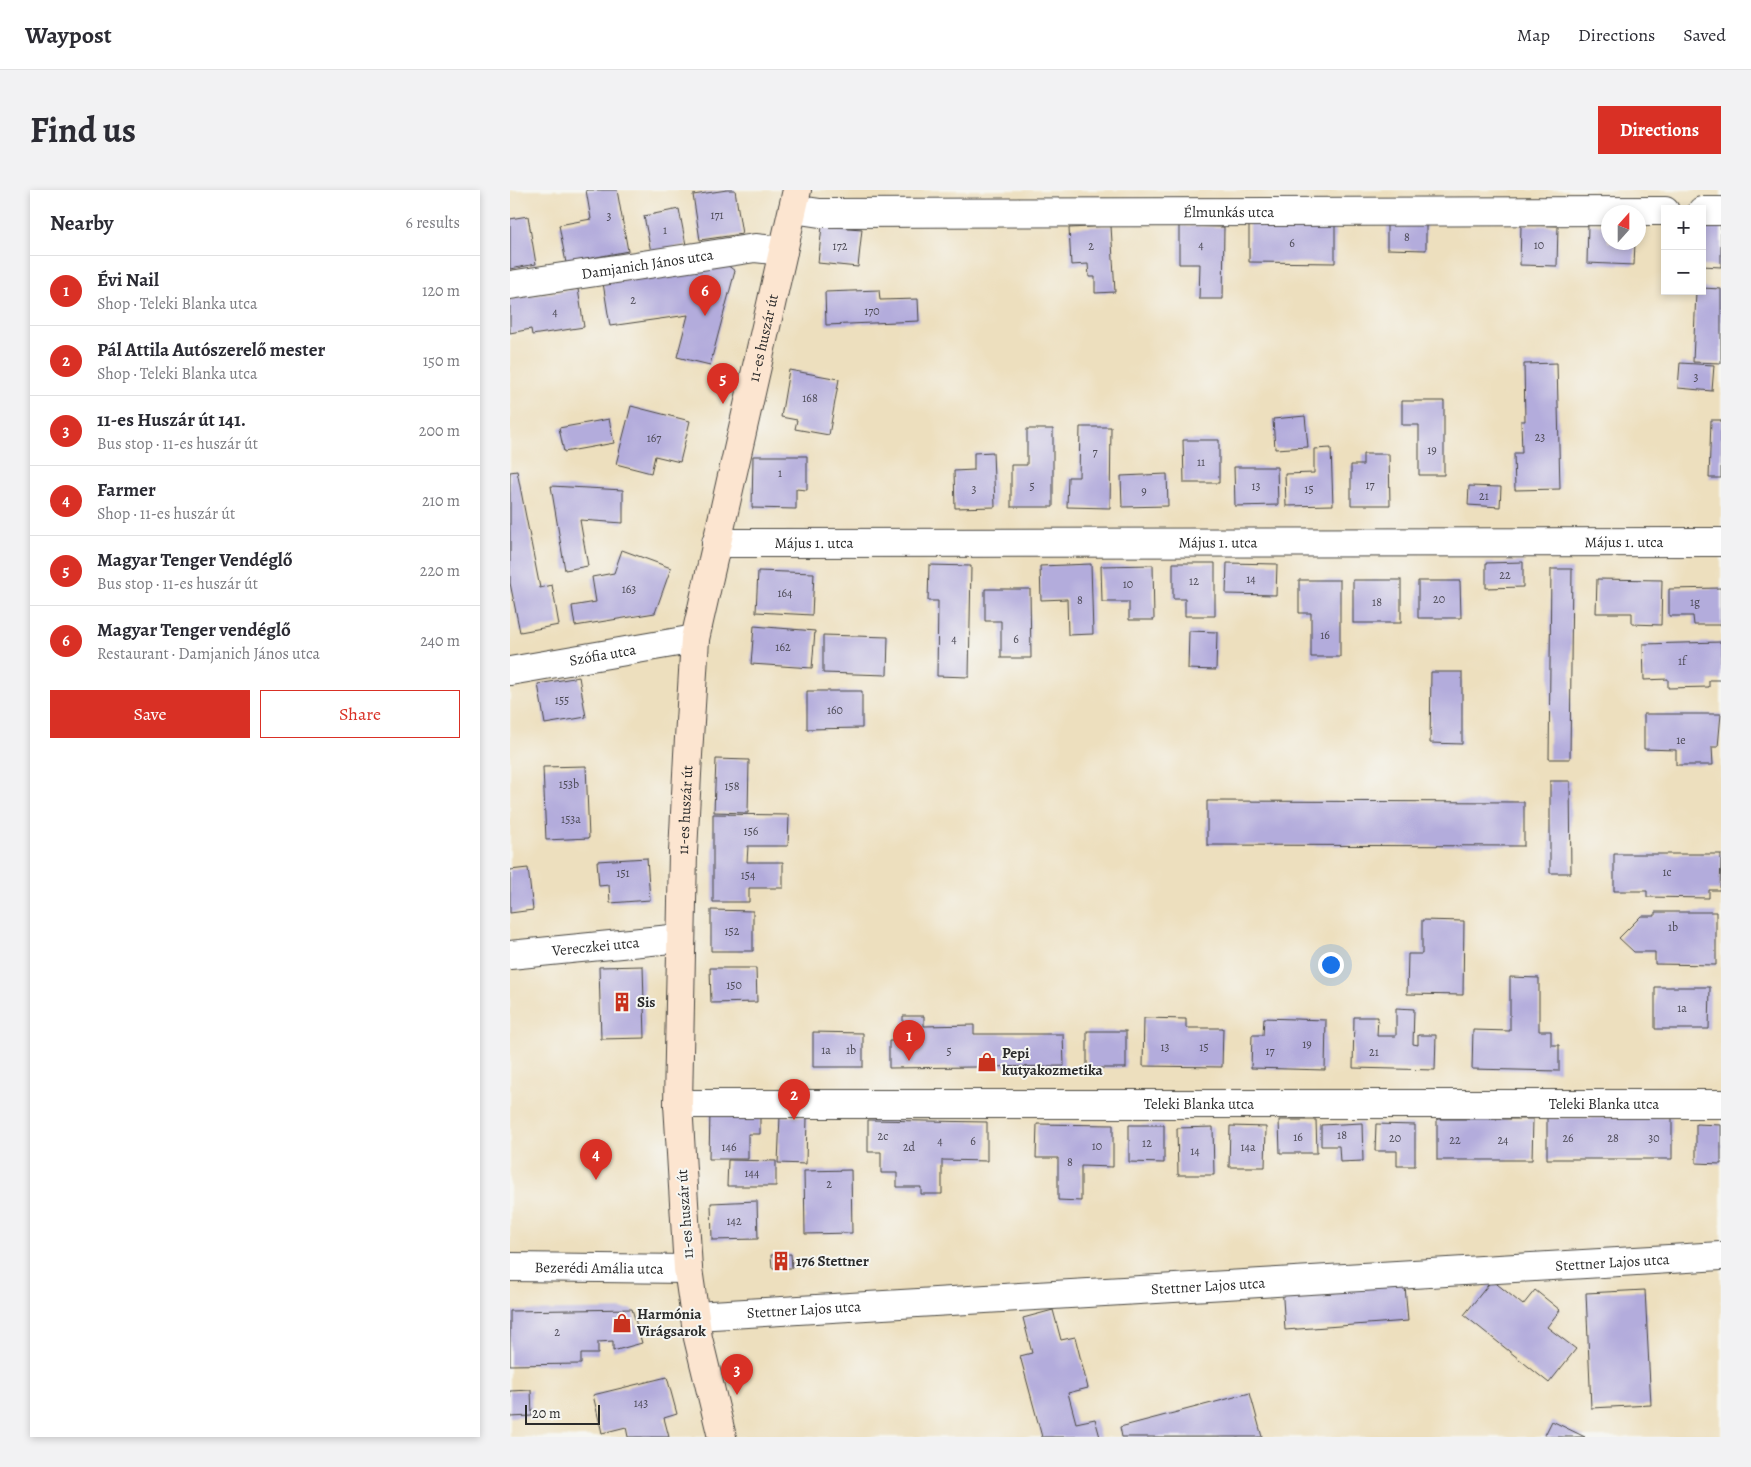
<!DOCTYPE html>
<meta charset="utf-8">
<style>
body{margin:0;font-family:Alegreya,serif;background:#f2f2f3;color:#2b2b33}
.controls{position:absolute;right:15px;top:15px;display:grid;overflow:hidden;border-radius:0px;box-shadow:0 2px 8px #0003}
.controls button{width:45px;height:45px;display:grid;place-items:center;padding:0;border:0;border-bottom:1px solid #e1e1e2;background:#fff;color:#2b2b33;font:25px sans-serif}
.compass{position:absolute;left:1091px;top:15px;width:45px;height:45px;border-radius:50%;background:#fff;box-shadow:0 2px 8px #0003;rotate:21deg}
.scale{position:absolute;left:15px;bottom:12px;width:75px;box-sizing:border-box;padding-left:5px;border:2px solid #2b2b2b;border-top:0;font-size:14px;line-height:18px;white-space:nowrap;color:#2b2b2b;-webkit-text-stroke:4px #f6f6f2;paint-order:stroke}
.you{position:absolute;left:820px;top:774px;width:18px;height:18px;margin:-12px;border:4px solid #fff;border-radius:50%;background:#1a73e8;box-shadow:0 0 0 8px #1a73e833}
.badge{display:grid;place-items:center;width:32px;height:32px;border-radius:50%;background:#d93025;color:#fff;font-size:16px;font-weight:700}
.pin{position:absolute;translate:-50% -41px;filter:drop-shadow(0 1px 2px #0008)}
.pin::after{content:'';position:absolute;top:26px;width:18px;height:15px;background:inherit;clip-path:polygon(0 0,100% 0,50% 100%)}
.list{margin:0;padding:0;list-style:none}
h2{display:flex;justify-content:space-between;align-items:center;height:65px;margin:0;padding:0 20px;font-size:21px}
h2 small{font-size:16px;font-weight:400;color:#7c7c81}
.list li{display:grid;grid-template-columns:32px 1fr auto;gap:15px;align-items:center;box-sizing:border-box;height:70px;padding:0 20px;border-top:1px solid #e1e1e2}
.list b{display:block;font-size:19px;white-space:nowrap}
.list p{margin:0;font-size:16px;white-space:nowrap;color:#7c7c81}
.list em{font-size:16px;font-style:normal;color:#7c7c81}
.actions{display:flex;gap:10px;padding:15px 20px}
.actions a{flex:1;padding:11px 0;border:1px solid #d93025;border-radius:0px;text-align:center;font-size:18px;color:#d93025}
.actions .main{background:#d93025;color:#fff}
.map{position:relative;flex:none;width:1211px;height:1247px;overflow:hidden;border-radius:0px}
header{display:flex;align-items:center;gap:30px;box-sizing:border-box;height:70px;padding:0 25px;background:#fff;border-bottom:1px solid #e1e1e2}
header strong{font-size:24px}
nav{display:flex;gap:28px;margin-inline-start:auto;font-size:18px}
.intro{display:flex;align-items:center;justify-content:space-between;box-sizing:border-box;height:120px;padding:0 30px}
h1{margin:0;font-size:35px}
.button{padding:12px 22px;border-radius:0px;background:#d93025;color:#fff;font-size:18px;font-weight:700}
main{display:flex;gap:30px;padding:0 30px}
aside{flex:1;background:#fff;border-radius:0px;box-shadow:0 2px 8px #0003}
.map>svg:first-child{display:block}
.building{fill:#b3acdc}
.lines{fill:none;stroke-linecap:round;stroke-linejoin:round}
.street-casing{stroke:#484641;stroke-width:30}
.secondary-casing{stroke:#484641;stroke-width:30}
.street{stroke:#fff;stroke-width:28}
.secondary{stroke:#fce5d0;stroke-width:28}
.labels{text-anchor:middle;stroke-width:4;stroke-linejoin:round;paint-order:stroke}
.number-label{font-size:12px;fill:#4d4b57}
.street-label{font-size:15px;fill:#2b2b2b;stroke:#f6f6f2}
.poi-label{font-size:15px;font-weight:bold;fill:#2b2b2b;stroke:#f6f6f2;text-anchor:start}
</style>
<header>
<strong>Waypost</strong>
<nav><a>Map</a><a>Directions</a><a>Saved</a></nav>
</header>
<div class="intro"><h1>Find us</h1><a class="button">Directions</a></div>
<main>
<aside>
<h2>Nearby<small>6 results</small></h2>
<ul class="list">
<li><span class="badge">1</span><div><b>Évi Nail</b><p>Shop · Teleki Blanka utca</p></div><em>120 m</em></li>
<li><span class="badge">2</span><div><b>Pál Attila Autószerelő mester</b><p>Shop · Teleki Blanka utca</p></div><em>150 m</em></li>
<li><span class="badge">3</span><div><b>11-es Huszár út 141.</b><p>Bus stop · 11-es huszár út</p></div><em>200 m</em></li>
<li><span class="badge">4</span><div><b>Farmer</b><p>Shop · 11-es huszár út</p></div><em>210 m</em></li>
<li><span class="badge">5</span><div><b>Magyar Tenger Vendéglő</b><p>Bus stop · 11-es huszár út</p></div><em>220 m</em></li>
<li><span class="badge">6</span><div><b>Magyar Tenger vendéglő</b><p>Restaurant · Damjanich János utca</p></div><em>240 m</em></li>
</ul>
<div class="actions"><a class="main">Save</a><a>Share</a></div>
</aside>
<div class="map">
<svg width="1211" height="1247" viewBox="0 0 1211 1247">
<rect width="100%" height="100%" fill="#f6f6f2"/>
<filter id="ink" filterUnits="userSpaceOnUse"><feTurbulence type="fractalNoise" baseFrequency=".02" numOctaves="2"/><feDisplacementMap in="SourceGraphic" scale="10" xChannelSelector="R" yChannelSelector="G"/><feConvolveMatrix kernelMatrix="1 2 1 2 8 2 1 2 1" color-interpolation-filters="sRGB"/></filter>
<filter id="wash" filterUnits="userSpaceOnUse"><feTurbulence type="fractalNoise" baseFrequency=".0096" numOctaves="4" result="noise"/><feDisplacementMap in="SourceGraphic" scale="20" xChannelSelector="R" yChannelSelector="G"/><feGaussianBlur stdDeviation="1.12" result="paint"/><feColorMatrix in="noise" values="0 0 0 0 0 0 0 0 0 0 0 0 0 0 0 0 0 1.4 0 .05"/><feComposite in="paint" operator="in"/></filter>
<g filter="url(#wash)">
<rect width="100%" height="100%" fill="#eddfbe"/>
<g id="blocks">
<!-- building -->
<g class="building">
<polygon points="76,0 107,0 118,61 56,73 49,35 81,29"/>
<polygon points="217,0 225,0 232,44 190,50 183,5"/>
<polygon points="169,19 176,55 141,62 134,26"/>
<polygon points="18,26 26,74 0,79 0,29"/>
<polygon points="1192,32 1211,33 1211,77 1192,76"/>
<polygon points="739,33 825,34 825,73 739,72"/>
<polygon points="877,34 916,34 916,60 877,59"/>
<polygon points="1078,34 1098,35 1098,52 1125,52 1124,75 1077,73"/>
<polygon points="1011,35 1048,36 1047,76 1010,75"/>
<polygon points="312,36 352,39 348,77 308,73"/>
<polygon points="601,36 605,102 585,103 585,87 579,87 578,74 561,75 559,38"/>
<polygon points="669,36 714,37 713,109 689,109 690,74 669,74"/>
<polygon points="217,75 225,81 200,175 167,167 178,125 100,136 93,93"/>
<polygon points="1192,98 1211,99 1211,173 1183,172 1186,101 1192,101"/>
<polygon points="68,99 74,137 22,145 21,139 0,143 0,109"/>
<polygon points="369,100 370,110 408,109 409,131 316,135 315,102"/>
<polygon points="1047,173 1050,299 1005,300 1004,263 1012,263 1011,231 1015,231 1014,174"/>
<polygon points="1170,173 1204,175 1202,201 1168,198"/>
<polygon points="279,180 329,189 319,245 285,239 287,230 271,227"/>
<polygon points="892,211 934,211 934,285 909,285 909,235 892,235"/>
<polygon points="121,216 180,231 170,272 145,266 141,283 106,274"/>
<polygon points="795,226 798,257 765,259 763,229"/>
<polygon points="99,229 104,253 54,262 49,238"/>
<polygon points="1201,230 1211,230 1211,288 1199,288"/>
<polygon points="570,237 601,237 600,318 557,317 558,287 569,287"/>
<polygon points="517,239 543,239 543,317 501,317 501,275 517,275"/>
<polygon points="673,250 709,250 709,293 674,293"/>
<polygon points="821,258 823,315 776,316 775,284 804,283 804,259"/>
<polygon points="483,262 485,317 445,318 444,281 464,280 464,263"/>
<polygon points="853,264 879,264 880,315 841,315 841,275 853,275"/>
<polygon points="243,266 297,266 297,300 286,299 286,319 242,318"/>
<polygon points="724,277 767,277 768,315 725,316"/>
<polygon points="7,281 30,398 42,395 49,435 10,442 0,393 0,282"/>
<polygon points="657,284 658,316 612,317 611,286"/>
<polygon points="41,296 113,300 113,333 70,330 78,376 55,380"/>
<polygon points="959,296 991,297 990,317 958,315"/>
<polygon points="112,360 161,378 145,423 65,436 62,416 86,412 82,387 104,383"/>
<polygon points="1013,372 1013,397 976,398 976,373"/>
<polygon points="663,373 705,373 705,426 675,426 675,409 663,409"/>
<polygon points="717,373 767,374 766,405 716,404"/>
<polygon points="581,374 583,444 558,445 557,409 531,410 530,376"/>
<polygon points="419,375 461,376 459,487 427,486 428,411 418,411"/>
<polygon points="643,375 644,430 619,430 619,412 592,412 591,376"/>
<polygon points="1041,379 1062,379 1060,569 1039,569"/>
<polygon points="248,381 304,383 302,425 246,422"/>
<polygon points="1087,389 1152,390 1151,435 1122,434 1122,423 1086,423"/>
<polygon points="789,390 830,390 830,467 801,467 801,423 789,423"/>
<rect x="843" y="390" width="48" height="43"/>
<polygon points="908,391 950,391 951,428 908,428"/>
<polygon points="1211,398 1211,435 1184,435 1183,426 1159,426 1159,399"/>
<polygon points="475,399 520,399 521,468 491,468 491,431 475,431"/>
<polygon points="244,436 305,441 302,478 241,474"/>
<polygon points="679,441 707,442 706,480 678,479"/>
<polygon points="313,445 378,447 377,485 313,483"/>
<polygon points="1211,452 1211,490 1199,490 1199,497 1158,498 1158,489 1134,490 1133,454"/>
<polygon points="921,482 952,482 952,554 920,553"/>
<polygon points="69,487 76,527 35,534 28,494"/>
<polygon points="297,501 352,501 352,538 297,539"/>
<polygon points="1134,524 1211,524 1208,557 1202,557 1203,575 1166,575 1166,560 1134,559"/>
<polygon points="206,569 239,570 238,623 204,622"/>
<polygon points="76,576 79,648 36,650 33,577"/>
<polygon points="1040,591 1060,591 1061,683 1040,683"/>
<polygon points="697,611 1014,612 1014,656 697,655"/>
<polygon points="203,624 279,625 278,656 238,656 237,672 273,672 273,698 239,698 239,712 203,712"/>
<polygon points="1104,664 1211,664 1210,700 1199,700 1199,708 1137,707 1137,701 1104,701"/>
<polygon points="137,668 140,710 100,713 99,695 89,696 87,671"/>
<polygon points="18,678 23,720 0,723 0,680"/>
<polygon points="201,720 243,721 243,761 201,761"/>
<polygon points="1145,722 1206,722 1206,775 1145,774 1145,762 1124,762 1109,748 1131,726 1145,726"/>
<polygon points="912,730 954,731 953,805 897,804 898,764 912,764"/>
<polygon points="133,776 135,848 91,849 89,777"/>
<polygon points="200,778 246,778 247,812 201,813"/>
<polygon points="1000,787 1029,788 1029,841 1041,841 1041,855 1049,855 1049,881 962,879 963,840 1000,841"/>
<polygon points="1145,797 1200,797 1199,839 1145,839"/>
<polygon points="886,818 904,819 903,854 908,855 908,845 926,845 925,880 843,878 844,827 868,827 867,846 886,846"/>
<polygon points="393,826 414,826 414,836 464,835 464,844 553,844 554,876 379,878 379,851 393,851"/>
<polygon points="634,828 676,829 676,838 713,838 712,877 633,876"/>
<polygon points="754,828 816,830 815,880 741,878 742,845 753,845"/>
<rect x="577" y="841" width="39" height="37"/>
<polygon points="303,842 353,843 353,877 303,877"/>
<polygon points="200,922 250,922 250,944 238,944 238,969 199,969"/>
<polygon points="270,926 297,927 296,974 268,973"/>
<polygon points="1162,927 1162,969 1037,969 1037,928"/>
<polygon points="927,929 1023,929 1022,970 927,970"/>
<polygon points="358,930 477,932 477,971 432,970 432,1004 411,1004 411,997 387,997 387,983 371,983 371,962 358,962"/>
<polygon points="769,930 806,930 807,963 770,963"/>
<polygon points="852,933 853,971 830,972 829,956 811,956 811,935"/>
<polygon points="527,934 603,935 603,977 571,976 571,1011 548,1010 548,968 526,968"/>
<polygon points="866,934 905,935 905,976 887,976 887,961 865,961"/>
<polygon points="1186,934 1211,935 1211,974 1186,973"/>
<polygon points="619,935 654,935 654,973 619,972"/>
<polygon points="720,936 756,937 755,977 719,977"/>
<polygon points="703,937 704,985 668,985 667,938"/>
<polygon points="218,970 266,971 266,996 217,996"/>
<polygon points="341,980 342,1043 295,1044 294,981"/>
<polygon points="247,1011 248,1049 202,1050 201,1013"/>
<polygon points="281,1064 282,1078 262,1078 261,1065"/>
<polygon points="894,1085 898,1131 775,1140 772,1094"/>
<polygon points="982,1090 1013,1115 1025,1100 1050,1120 1037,1137 1066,1159 1039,1193 954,1125"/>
<polygon points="1135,1100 1141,1215 1081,1218 1076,1103"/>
<polygon points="122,1119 132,1153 103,1161 103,1151 88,1152 88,1164 71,1164 71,1174 0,1175 0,1121"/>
<polygon points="543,1120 551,1150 565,1147 578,1198 558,1203 566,1233 585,1229 590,1247 532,1247 510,1166 522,1163 513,1128"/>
<polygon points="157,1187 167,1224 154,1228 159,1247 118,1247 116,1237 92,1243 83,1205"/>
<polygon points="21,1200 22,1226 0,1227 0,1201"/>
<polygon points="740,1203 752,1247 612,1247 610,1237"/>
<polygon points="1042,1231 1075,1247 1034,1247"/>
</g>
</g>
</g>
<g filter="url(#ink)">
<use href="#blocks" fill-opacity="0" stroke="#484641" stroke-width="1"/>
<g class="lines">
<defs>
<g id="street">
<path id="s1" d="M 283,19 L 310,23 L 1155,21"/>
<polyline points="1192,21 1211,21"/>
<path id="s2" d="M 0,95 L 245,58 L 273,61"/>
<path id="s3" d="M 206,353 L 1211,352"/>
<path id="s4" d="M 0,481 L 185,449"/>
<path id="s5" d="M 0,765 L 171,748"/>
<path id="s6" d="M 168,914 L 1211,914"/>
<path id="s7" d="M 0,1077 L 178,1079"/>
<path id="s8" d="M 185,1126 L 1211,1066"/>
</g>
<g id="secondary">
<path id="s9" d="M 212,1247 L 188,1148 L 178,1079 L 168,914 L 173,662 L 178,565 L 185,449 L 287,0"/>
</g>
</defs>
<!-- street casing -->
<use href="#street" class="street-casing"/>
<!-- secondary casing -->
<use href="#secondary" class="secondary-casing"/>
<!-- street -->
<use href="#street" class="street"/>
<!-- secondary -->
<use href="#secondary" class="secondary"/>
</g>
</g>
<!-- icons -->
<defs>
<symbol id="building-bare" viewBox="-9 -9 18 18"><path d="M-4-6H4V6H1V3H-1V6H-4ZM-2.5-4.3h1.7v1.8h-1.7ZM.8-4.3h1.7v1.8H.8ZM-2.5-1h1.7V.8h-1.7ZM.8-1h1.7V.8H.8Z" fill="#c8321e" stroke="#f6f6f2" stroke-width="2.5" paint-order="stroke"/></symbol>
<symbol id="shop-bare" viewBox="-9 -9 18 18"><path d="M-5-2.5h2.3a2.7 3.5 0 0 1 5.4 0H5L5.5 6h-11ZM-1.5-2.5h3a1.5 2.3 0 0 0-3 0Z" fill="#c8321e" stroke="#f6f6f2" stroke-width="2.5" paint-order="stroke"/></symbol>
</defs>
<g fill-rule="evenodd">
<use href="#building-bare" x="98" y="798" width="28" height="28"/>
<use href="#shop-bare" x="463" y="858" width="28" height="28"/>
<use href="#building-bare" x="257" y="1057" width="28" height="28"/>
<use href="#shop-bare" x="98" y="1119" width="28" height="28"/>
</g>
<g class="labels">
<!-- number labels -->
<g class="number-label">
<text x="207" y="29">171</text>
<text x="99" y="30">3</text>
<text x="155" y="44">1</text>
<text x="897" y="51">8</text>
<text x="782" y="57">6</text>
<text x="691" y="59">4</text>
<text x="1029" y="59">10</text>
<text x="330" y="60">172</text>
<text x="581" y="60">2</text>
<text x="123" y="114">2</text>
<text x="362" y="125">170</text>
<text x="45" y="126">4</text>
<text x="1186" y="191">3</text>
<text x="300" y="212">168</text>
<text x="1030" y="251">23</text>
<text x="144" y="252">167</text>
<text x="922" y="264">19</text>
<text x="585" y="266">7</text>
<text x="691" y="276">11</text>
<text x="270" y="287">1</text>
<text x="860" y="299">17</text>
<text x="522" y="300">5</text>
<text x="746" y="300">13</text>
<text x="464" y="303">3</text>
<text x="799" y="303">15</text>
<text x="634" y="305">9</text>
<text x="974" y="310">21</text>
<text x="995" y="389">22</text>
<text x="741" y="393">14</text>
<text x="684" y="395">12</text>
<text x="618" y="398">10</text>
<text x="119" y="403">163</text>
<text x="275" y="407">164</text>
<text x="929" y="413">20</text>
<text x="570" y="414">8</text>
<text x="867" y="416">18</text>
<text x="1185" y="416">1g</text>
<text x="815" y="449">16</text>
<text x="444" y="453">4</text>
<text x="506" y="453">6</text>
<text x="273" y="461">162</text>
<text x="1172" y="475">1f</text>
<text x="52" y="514">155</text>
<text x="325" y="524">160</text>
<text x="1171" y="554">1e</text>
<text x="59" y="598">153b</text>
<text x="222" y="600">158</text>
<text x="61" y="633">153a</text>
<text x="241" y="645">156</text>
<text x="1157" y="686">1c</text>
<text x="113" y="687">151</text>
<text x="238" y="689">154</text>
<text x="1163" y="741">1b</text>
<text x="222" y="745">152</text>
<text x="224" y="799">150</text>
<text x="1172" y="822">1a</text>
<text x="797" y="858">19</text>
<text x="655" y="861">13</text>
<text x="694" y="861">15</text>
<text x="316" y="864">1a</text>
<text x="341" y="864">1b</text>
<text x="439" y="865">5</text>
<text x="760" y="865">17</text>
<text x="864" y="866">21</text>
<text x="832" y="949">18</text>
<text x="373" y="950">2c</text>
<text x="788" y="951">16</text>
<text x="885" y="952">20</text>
<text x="1058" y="952">26</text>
<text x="1103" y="952">28</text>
<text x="1144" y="952">30</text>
<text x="945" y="954">22</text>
<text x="993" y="954">24</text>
<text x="430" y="955">4</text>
<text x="463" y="955">6</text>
<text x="637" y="957">12</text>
<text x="587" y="960">10</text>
<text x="219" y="961">146</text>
<text x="399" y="961">2d</text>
<text x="738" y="961">14a</text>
<text x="685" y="965">14</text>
<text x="560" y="976">8</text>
<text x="242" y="987">144</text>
<text x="319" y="998">2</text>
<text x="224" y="1035">142</text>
<text x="47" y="1146">2</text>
<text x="131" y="1217">143</text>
</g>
<!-- street labels -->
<g class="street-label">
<text dy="5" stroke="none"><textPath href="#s1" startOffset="436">Élmunkás utca</textPath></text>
<text dy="5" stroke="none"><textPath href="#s2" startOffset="139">Damjanich János utca</textPath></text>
<text dy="5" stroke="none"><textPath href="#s9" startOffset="1111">11-es huszár út</textPath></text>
<text dy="5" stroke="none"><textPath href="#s3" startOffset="502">Május 1. utca</textPath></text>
<text dy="5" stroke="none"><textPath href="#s3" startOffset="908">Május 1. utca</textPath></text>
<text dy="5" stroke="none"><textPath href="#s3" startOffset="98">Május 1. utca</textPath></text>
<text dy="5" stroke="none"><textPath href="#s4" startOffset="94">Szófia utca</textPath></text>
<text dy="5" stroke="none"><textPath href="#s9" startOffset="631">11-es huszár út</textPath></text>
<text dy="5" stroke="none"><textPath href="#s5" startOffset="86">Vereczkei utca</textPath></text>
<text dy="5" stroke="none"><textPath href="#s6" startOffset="521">Teleki Blanka utca</textPath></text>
<text dy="5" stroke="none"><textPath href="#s6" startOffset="926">Teleki Blanka utca</textPath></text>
<text transform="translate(175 1024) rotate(-94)" y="5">11-es huszár út</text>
<text dy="5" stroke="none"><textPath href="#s8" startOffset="919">Stettner Lajos utca</textPath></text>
<text dy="5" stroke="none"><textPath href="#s7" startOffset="89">Bezerédi Amália utca</textPath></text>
<text dy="5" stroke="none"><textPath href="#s8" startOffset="514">Stettner Lajos utca</textPath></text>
<text dy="5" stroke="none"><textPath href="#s8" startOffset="109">Stettner Lajos utca</textPath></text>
</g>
<!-- poi labels -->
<g class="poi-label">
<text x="127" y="817">Sis</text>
<text x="492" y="868">Pepi<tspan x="492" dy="17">kutyakozmetika</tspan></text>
<text x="286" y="1076">176 Stettner</text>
<text x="127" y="1129">Harmónia<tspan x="127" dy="17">Virágsarok</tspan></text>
</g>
</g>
</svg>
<div class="controls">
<button>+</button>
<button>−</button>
</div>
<svg class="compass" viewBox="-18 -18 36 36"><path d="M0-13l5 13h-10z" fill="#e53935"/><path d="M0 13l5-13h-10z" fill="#7c7c81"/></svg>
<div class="scale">20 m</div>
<div class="you"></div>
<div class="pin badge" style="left:399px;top:871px">1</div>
<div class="pin badge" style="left:284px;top:930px">2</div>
<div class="pin badge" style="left:227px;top:1205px">3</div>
<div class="pin badge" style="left:86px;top:990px">4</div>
<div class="pin badge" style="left:213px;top:214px">5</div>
<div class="pin badge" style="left:195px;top:126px">6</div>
</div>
</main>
